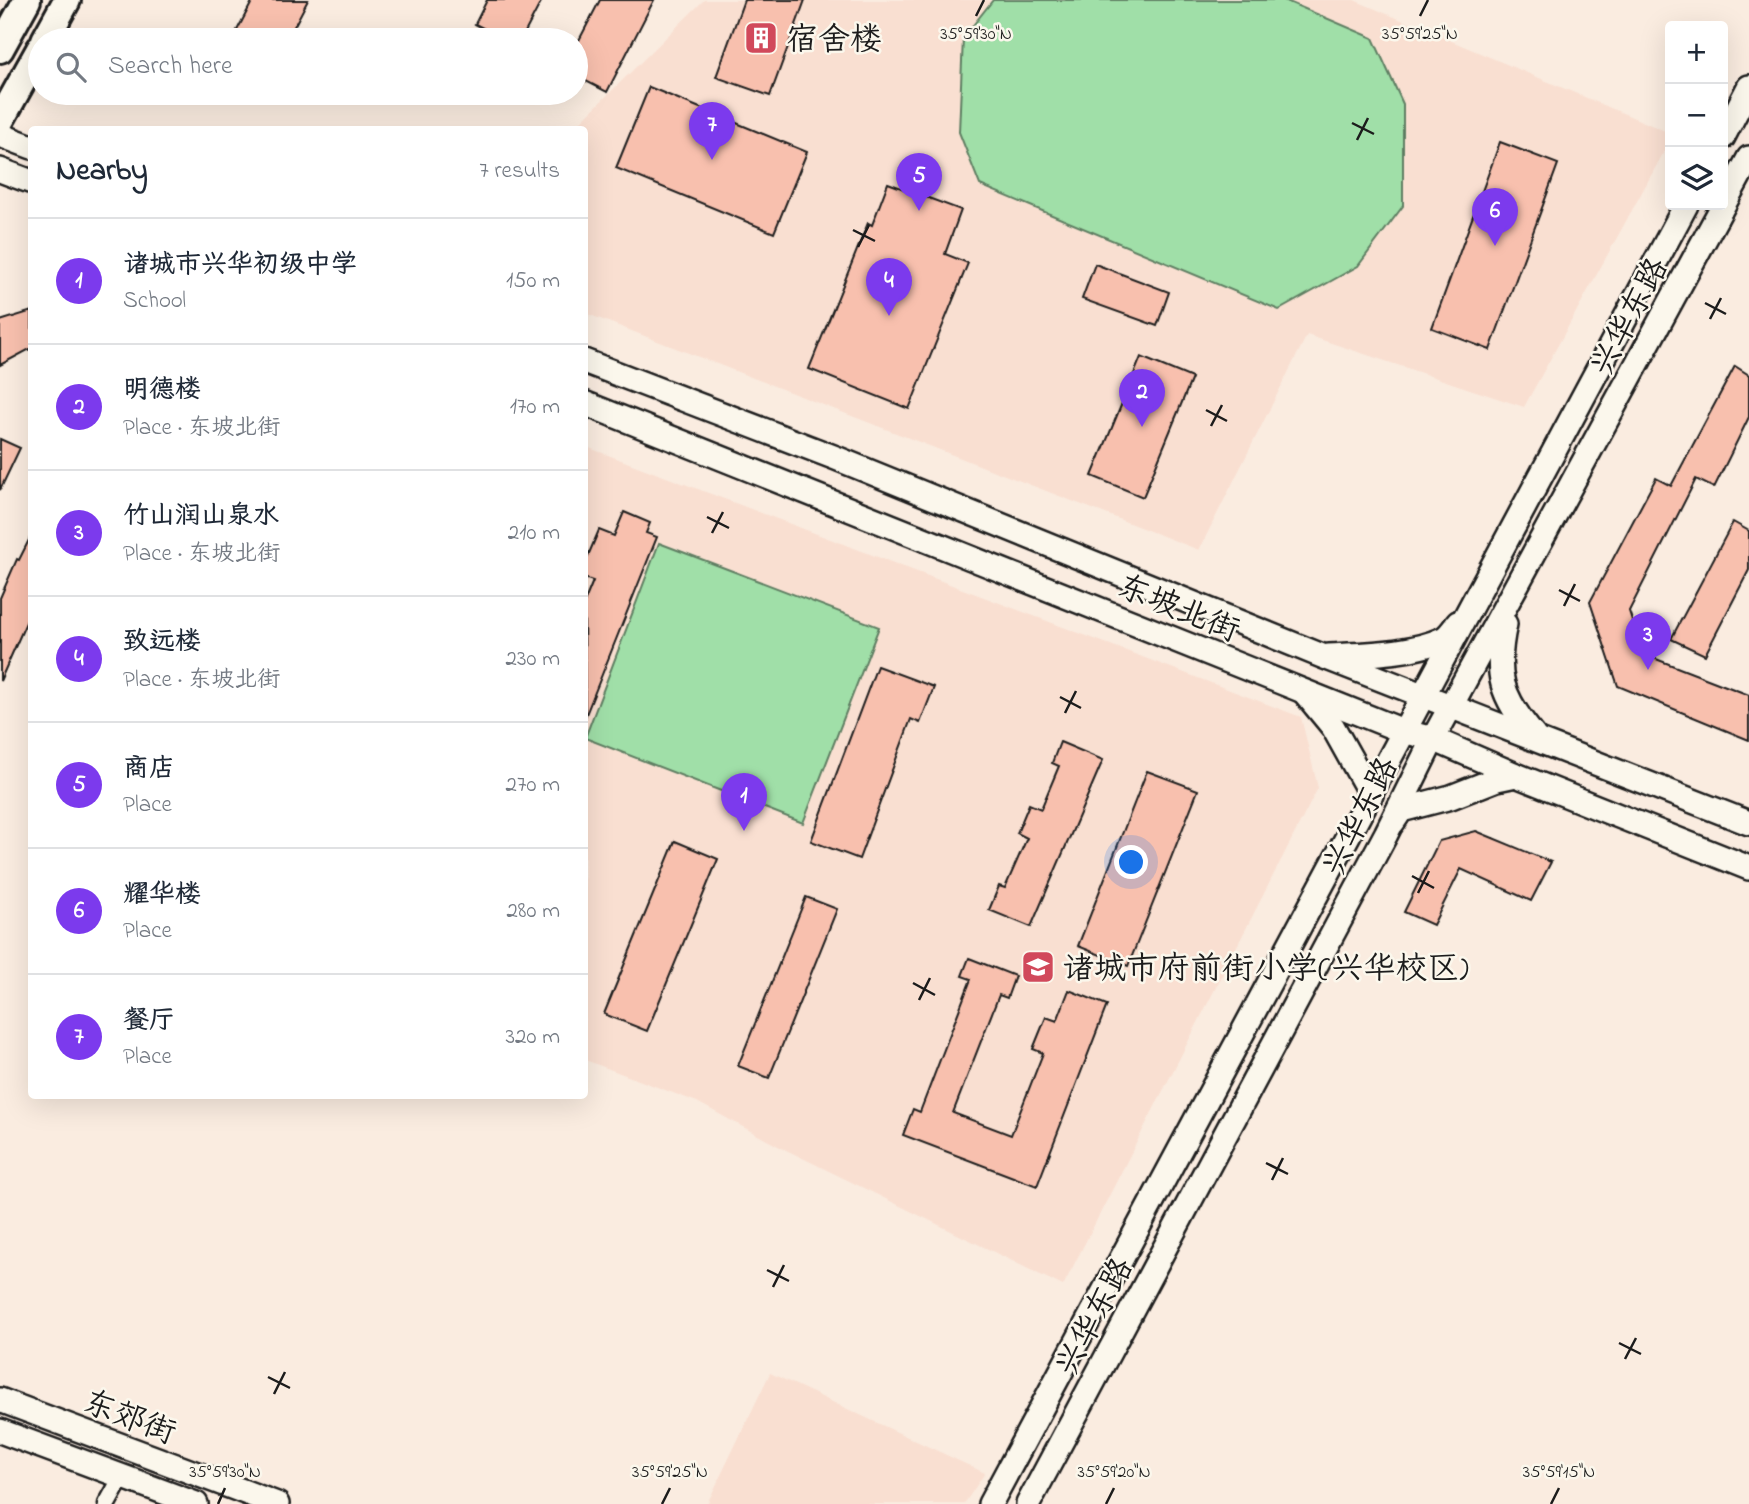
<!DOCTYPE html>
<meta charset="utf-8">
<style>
body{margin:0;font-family:"Indie Flower","LXGW WenKai TC",sans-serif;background:#f2f2f3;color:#1f2937}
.controls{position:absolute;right:21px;top:21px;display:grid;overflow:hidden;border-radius:7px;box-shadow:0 7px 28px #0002}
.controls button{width:63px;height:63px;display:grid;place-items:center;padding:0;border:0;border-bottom:2px solid #e0e1e3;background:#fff;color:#1f2937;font:35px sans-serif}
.you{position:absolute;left:1132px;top:863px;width:24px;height:24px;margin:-18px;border:5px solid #fff;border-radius:50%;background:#1a73e8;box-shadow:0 0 0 10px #1a73e833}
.badge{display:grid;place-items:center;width:46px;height:46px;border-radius:50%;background:#7c3aed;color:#fff;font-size:23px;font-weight:700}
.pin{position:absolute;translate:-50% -58px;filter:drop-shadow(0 2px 4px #0008)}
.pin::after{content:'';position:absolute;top:37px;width:24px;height:21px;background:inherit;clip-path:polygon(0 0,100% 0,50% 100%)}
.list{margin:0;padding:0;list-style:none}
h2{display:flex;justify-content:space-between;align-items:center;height:91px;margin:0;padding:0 28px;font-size:30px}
h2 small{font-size:23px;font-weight:400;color:#747a83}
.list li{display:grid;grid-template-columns:46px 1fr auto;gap:21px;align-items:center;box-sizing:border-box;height:126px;padding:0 28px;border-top:2px solid #e0e1e3}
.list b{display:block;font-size:26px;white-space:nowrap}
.list p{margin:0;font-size:23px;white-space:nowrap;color:#747a83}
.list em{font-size:23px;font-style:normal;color:#747a83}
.icon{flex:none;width:38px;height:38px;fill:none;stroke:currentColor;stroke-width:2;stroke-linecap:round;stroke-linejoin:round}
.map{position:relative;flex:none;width:1749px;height:1504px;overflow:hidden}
.search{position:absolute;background:#fff;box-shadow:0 7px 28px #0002;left:28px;top:28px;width:560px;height:77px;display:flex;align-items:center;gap:18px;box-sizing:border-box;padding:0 24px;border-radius:38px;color:#747a83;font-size:26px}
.panel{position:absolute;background:#fff;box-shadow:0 7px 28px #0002;left:28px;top:126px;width:560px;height:973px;border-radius:7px}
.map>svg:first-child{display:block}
.built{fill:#f9dfd1}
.green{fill:#a0dfa8;stroke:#5e7e62;stroke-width:2}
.building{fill:#f8c0ae;stroke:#1c1c1c;stroke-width:2}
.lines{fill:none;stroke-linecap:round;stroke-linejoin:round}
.minor-casing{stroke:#1c1c1c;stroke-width:21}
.secondary-casing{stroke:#1c1c1c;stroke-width:28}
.primary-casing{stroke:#1c1c1c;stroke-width:32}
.minor{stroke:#fbf7ec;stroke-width:16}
.secondary{stroke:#fbf7ec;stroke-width:23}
.primary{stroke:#fbf7ec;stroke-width:26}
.ticks{fill:none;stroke:#1c1c1c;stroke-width:2.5}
.labels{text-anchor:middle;stroke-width:5;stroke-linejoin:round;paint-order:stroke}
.poi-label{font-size:32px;fill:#1c1c1c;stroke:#fbf7ec;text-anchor:start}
.street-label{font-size:32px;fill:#1c1c1c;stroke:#fbf7ec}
.ticks-label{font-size:18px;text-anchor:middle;fill:#1c1c1c;stroke:#fbf7ec;stroke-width:5;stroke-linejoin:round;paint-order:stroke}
</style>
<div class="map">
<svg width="1749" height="1504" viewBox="0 0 1749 1504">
<rect width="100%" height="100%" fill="#faece0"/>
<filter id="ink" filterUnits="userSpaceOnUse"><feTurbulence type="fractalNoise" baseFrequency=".0143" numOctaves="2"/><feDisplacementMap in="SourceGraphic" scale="14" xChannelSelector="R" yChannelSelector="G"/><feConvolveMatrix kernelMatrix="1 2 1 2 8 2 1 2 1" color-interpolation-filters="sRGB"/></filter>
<g filter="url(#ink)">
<!-- built -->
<g class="built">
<polygon points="704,0 1354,0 1670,133 1670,141 1524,407 1307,335 1199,550 585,313 584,130 572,130"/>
<polygon points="584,446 1301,717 1318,788 1063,1286 778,1146 697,1102 585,1060"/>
<polygon points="770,1373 985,1473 964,1504 707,1504"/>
</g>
<!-- green -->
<g class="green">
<polygon points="993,0 1284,0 1373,38 1403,104 1403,206 1358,266 1279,310 980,185 959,132 963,38"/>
<polygon points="659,543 879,627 803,823 585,738"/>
</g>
<!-- building -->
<g class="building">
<polygon points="253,0 308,0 287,40 232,40"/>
<polygon points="487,0 542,0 521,40 506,40 475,24"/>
<polygon points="600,0 654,0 607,92 576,76 576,46"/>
<polygon points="744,0 805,0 770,96 716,77"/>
<polygon points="649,87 807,152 774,233 616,168"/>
<polygon points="1500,142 1558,164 1490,350 1432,328"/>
<polygon points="888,183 961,210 945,254 968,263 909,409 809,369 868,223 872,225"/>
<polygon points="1095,264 1169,292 1157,326 1082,299"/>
<polygon points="32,311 32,348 0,365 0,321"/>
<polygon points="1141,357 1192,378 1143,497 1092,476"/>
<polygon points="1735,366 1749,375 1749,417 1714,488 1696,479 1629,611 1643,654 1749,695 1749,740 1618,686 1590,602 1656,478 1671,486"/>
<polygon points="0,439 20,448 0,490"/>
<polygon points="624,512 650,523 646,533 657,537 585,717 584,603 593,581 584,578 584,565 599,530 614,536"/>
<polygon points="1733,522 1749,531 1749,570 1705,655 1671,639"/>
<polygon points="32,534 32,609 0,681 0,598 17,559 19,560"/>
<polygon points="877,666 934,687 920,723 911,719 859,859 811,841"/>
<polygon points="1060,742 1103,760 1031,927 989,910 999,886 1005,888 1027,838 1017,833 1029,804 1041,809 1059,766 1052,763"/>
<polygon points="1147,771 1198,790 1128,966 1078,946"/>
<polygon points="1476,831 1551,862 1531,901 1461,869 1433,925 1404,912 1439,841"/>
<polygon points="675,841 718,859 647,1031 604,1014"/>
<polygon points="806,897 837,909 769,1078 738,1066"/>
<polygon points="969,958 1015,976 1007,998 999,995 953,1113 1011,1135 1043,1053 1033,1049 1046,1017 1057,1021 1069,990 1107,1005 1037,1186 903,1135 913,1109 920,1112 971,979 962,976"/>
</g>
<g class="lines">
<defs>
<polyline id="minor" points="107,1504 122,1477"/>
<g id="secondary">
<polyline points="0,135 32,147"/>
<polyline points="1723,137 1749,87"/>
<polyline points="0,170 32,182"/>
<polyline points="584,361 836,458 1322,656 1749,823"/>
<polyline points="584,403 1403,731 1433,739 1516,775 1749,868"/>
<path d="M 1505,624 C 1494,674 1501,697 1534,736"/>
<path d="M 1329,656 C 1364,654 1411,654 1443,639 C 1449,636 1454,628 1458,623"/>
<polyline points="1305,693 1333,727 1371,795"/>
<polyline points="1393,822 1401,810 1451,797 1497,779 1516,775"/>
<polyline points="0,1400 277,1504"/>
<polyline points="0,1431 196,1504"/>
<polyline points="990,1504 1686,205"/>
<polyline points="1028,1504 1386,834 1433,739 1749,158"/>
</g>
<g id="primary">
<polyline points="45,40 67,0"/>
<polyline points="0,49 27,0"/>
<polyline points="0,121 40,49"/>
</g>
</defs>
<!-- minor casing -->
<use href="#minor" class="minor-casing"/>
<!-- secondary casing -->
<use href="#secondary" class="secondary-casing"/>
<!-- primary casing -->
<use href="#primary" class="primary-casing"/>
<!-- minor -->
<use href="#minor" class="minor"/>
<!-- secondary -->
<use href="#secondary" class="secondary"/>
<!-- primary -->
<use href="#primary" class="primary"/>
</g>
</g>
<!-- ticks -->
<path class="ticks" d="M 976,16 L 984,0M 1420,16 L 1428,0M 1352,123 L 1374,134M 1357,140 L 1368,118M 853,230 L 875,241M 858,247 L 869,225M 1705,303 L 1726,314M 1710,319 L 1721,298M 1206,410 L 1227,421M 1211,426 L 1222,405M 707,517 L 729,528M 712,533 L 723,512M 1559,590 L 1580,601M 1564,606 L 1575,584M 1060,697 L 1081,708M 1065,713 L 1076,691M 1412,876 L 1434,888M 1418,893 L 1429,871M 913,983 L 935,995M 919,1000 L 930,978M 1266,1163 L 1288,1174M 1272,1180 L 1283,1158M 767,1270 L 789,1281M 773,1287 L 784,1265M 1619,1343 L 1641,1354M 1625,1359 L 1636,1338M 268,1377 L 290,1388M 274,1394 L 285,1372M 218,1504 L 225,1488M 662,1504 L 670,1488M 1106,1504 L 1114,1488M 1551,1504 L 1559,1488"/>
<!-- icons -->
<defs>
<symbol id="building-square" viewBox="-11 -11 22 22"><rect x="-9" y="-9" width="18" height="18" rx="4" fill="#d1495b" stroke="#fbf7ec"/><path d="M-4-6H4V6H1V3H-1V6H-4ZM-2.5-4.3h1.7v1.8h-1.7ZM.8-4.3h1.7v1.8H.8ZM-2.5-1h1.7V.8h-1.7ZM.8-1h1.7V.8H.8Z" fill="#fff"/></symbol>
<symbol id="school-square" viewBox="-11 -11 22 22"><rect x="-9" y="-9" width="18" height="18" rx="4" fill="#d1495b" stroke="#fbf7ec"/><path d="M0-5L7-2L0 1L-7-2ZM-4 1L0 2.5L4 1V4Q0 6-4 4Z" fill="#fff"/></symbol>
</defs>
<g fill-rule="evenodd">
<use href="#building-square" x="742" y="19" width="38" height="38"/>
<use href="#school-square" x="1019" y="948" width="38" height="38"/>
</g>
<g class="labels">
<!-- poi labels -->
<g class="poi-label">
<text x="786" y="49">宿舍楼</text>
<text x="1062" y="978">诸城市府前街小学(兴华校区)</text>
</g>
<!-- street labels -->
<g class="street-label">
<text transform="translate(1628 316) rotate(-62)" y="11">兴华东路</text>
<text transform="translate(1179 607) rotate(22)" y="11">东坡北街</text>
<text transform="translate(1359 816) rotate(-63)" y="11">兴华东路</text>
<text transform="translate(1093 1316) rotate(-62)" y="11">兴华东路</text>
<text transform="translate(130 1416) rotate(21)" y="11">东郊街</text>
</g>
</g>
<g class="ticks-label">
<text x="976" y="39">35°59'30"N</text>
<text x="1420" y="39">35°59'25"N</text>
<text x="225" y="1477">35°59'30"N</text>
<text x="670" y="1477">35°59'25"N</text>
<text x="1114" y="1477">35°59'20"N</text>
<text x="1559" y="1477">35°59'15"N</text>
</g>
</svg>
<div class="controls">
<button>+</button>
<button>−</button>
<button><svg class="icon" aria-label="layers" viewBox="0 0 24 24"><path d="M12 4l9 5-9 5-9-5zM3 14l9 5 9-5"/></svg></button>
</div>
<div class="you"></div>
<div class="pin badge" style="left:744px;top:831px">1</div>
<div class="pin badge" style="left:1142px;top:427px">2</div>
<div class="pin badge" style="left:1648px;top:670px">3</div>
<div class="pin badge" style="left:889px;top:316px">4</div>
<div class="pin badge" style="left:919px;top:211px">5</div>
<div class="pin badge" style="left:1495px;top:246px">6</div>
<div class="pin badge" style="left:712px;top:160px">7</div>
<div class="search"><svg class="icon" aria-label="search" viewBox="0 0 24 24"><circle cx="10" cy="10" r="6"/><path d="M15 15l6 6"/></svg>Search here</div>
<section class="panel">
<h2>Nearby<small>7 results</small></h2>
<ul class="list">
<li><span class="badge">1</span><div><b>诸城市兴华初级中学</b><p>School</p></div><em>150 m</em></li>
<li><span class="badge">2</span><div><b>明德楼</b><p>Place · 东坡北街</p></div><em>170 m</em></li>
<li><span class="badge">3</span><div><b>竹山润山泉水</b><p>Place · 东坡北街</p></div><em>210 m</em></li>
<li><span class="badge">4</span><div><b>致远楼</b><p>Place · 东坡北街</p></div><em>230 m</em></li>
<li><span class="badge">5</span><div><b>商店</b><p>Place</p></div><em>270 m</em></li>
<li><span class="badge">6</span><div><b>耀华楼</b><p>Place</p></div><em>280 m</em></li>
<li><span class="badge">7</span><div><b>餐厅</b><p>Place</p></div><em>320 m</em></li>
</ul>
</section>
</div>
